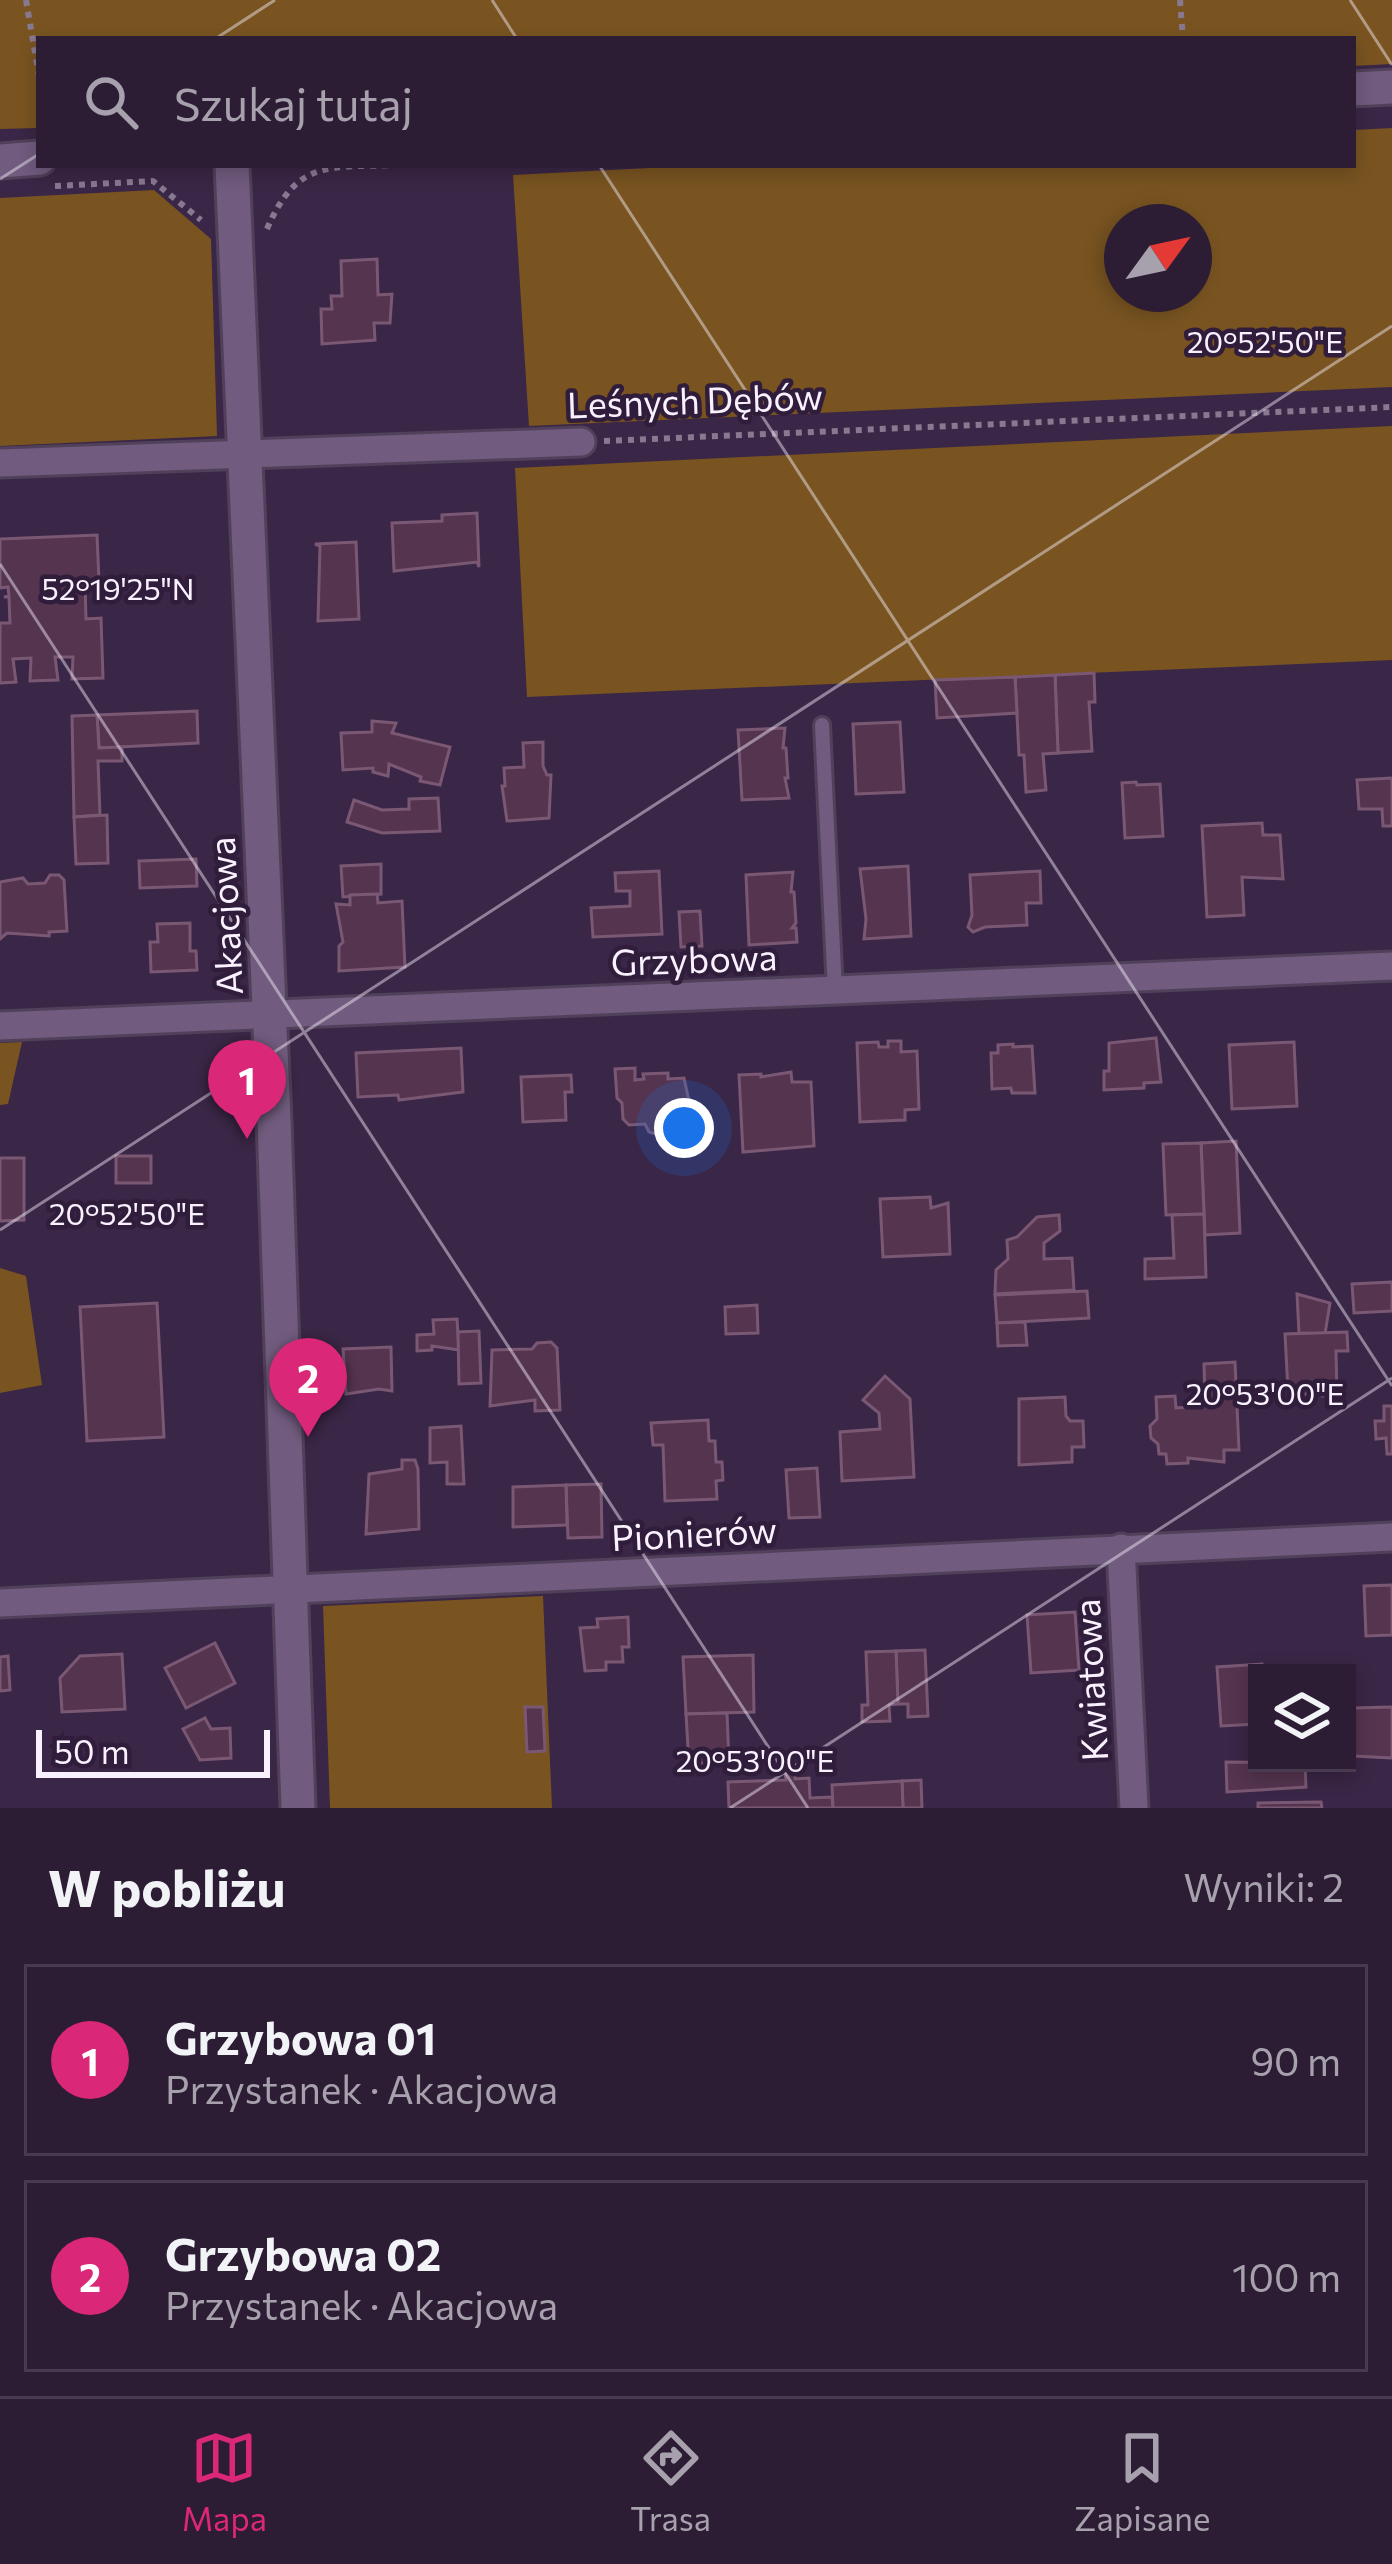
<!DOCTYPE html>
<html lang="pl">
<meta charset="utf-8">
<style>
body{margin:0;font-family:Commissioner,sans-serif;background:#34253c;color:#f1f3f6}
.controls{position:absolute;right:36px;bottom:36px;display:grid;overflow:hidden;border-radius:0px;box-shadow:0 6px 18px #0003}
.controls button{width:108px;height:108px;display:grid;place-items:center;padding:0;border:0;border-bottom:3px solid #483a4f;background:#2c1c34;color:#f1f3f6;font:60px sans-serif}
.compass{position:absolute;left:1104px;top:204px;width:108px;height:108px;border-radius:50%;background:#2c1c34;box-shadow:0 6px 18px #0003;rotate:57deg}
.scale{position:absolute;left:36px;bottom:30px;width:234px;box-sizing:border-box;padding-left:12px;border:6px solid #f9f1fe;border-top:0;font-size:33px;line-height:42px;white-space:nowrap;color:#f9f1fe;-webkit-text-stroke:9px #301c3b;paint-order:stroke}
.you{position:absolute;left:684px;top:1128px;width:42px;height:42px;margin:-30px;border:9px solid #fff;border-radius:50%;background:#1a73e8;box-shadow:0 0 0 18px #1a73e833}
.badge{display:grid;place-items:center;width:78px;height:78px;border-radius:50%;background:#db2777;color:#fff;font-size:39px;font-weight:700}
.pin{position:absolute;translate:-50% -99px;filter:drop-shadow(0 3px 6px #0008)}
.pin::after{content:'';position:absolute;top:63px;width:42px;height:36px;background:inherit;clip-path:polygon(0 0,100% 0,50% 100%)}
.list{margin:0;padding:0;list-style:none}
h2{display:flex;justify-content:space-between;align-items:center;height:156px;margin:0;padding:0 48px;font-size:51px}
h2 small{font-size:39px;font-weight:400;color:#a6a1ac}
.list li{display:grid;grid-template-columns:78px 1fr auto;gap:36px;align-items:center;box-sizing:border-box;height:192px;margin:0 24px 24px;padding:0 24px;border:3px solid #483a4f;border-radius:0px}
.list b{display:block;font-size:45px;white-space:nowrap}
.list p{margin:0;font-size:39px;white-space:nowrap;color:#a6a1ac}
.list em{font-size:39px;font-style:normal;color:#a6a1ac}
.icon{flex:none;width:66px;height:66px;fill:none;stroke:currentColor;stroke-width:2;stroke-linecap:round;stroke-linejoin:round}
.map{position:relative;flex:none;width:1392px;height:1808px;overflow:hidden}
.search{position:absolute;background:#2c1c34;box-shadow:0 6px 18px #0003;left:36px;right:36px;top:36px;height:132px;display:flex;align-items:center;gap:30px;box-sizing:border-box;padding:0 42px;border-radius:0px;color:#a6a1ac;font-size:45px}
.sheet{height:588px;background:#2c1c34}
nav{display:flex;justify-content:space-around;align-items:center;box-sizing:border-box;height:168px;border-top:3px solid #483a4f;background:#2c1c34;font-size:33px;color:#a6a1ac}
nav a{display:grid;justify-items:center;gap:6px}
nav .on{color:#db2777}
.map>svg:first-child{display:block}
.forest{fill:#795421;fill-rule:evenodd}
.building{fill:#54344f;stroke:#7a5874;stroke-width:3}
.lines{fill:none;stroke-linecap:round;stroke-linejoin:round}
.service-casing{stroke:#51405a;stroke-width:20}
.minor-casing{stroke:#51405a;stroke-width:33}
.tertiary-casing{stroke:#51405a;stroke-width:39}
.secondary-casing{stroke:#51405a;stroke-width:39}
.path{stroke:#887991;stroke-width:6;stroke-dasharray:6 6;stroke-linecap:butt}
.service{stroke:#715b7e;stroke-width:14}
.minor{stroke:#715b7e;stroke-width:27}
.tertiary{stroke:#715b7e;stroke-width:33}
.secondary{stroke:#715b7e;stroke-width:33}
.ticks{fill:none;stroke:#f9f1fe;stroke-width:3;stroke-opacity:0.45}
.labels{text-anchor:middle;stroke-width:9;stroke-linejoin:round;paint-order:stroke}
.street-label{font-size:36px;fill:#f9f1fe;stroke:#301c3b}
.ticks-label{font-size:30px;text-anchor:middle;fill:#f9f1fe;stroke:#301c3b;stroke-width:9;stroke-linejoin:round;paint-order:stroke}
</style>
<div class="map">
<svg width="1392" height="1808" viewBox="0 0 1392 1808">
<rect width="100%" height="100%" fill="#3a2646"/>
<!-- forest -->
<g class="forest">
<polygon points="0,0 1392,0 1392,64 1353,66 1353,39 39,39 39,128 0,129"/>
<path d="M 1392,128 L 1392,387 L 529,426 L 513,175 L 707,165 L 1353,165 L 1353,130 ZM 1122,222 L 1194,222 L 1194,294 L 1122,294 Z"/>
<polygon points="154,190 211,239 217,436 0,446 0,198"/>
<polygon points="1392,426 1392,660 527,697 515,468"/>
<polygon points="22,1042 8,1104 0,1105 0,1043"/>
<polygon points="0,1268 26,1276 42,1385 0,1393"/>
<polygon points="543,1596 552,1808 330,1808 323,1606"/>
</g>
<!-- building -->
<g class="building">
<polygon points="377,259 378,295 392,294 390,323 374,323 375,340 322,344 321,309 332,309 331,296 342,296 341,261"/>
<polygon points="477,513 479,567 477,562 394,571 392,523 442,521 442,515"/>
<polygon points="97,535 99,581 85,582 86,619 101,618 103,678 72,679 73,657 55,657 58,680 30,681 31,658 13,659 16,682 0,683 0,623 10,623 9,597 4,597 9,596 8,587 0,588 0,539"/>
<polygon points="356,542 359,619 318,621 320,546 315,544"/>
<polygon points="1094,673 1095,702 1089,702 1092,751 1058,753 1055,675"/>
<polygon points="1055,675 1058,753 1043,754 1046,790 1026,792 1024,755 1019,755 1015,677"/>
<polygon points="1015,677 1017,713 937,718 935,680"/>
<polygon points="197,711 198,743 99,748 97,715"/>
<polygon points="97,715 99,748 122,747 122,761 98,761 100,815 74,817 72,716"/>
<polygon points="372,721 396,723 392,733 450,747 440,785 420,781 421,777 389,764 388,776 373,772 373,768 343,770 341,733 372,732"/>
<polygon points="900,722 904,792 856,794 853,724"/>
<polygon points="785,728 783,748 786,748 788,778 785,778 789,798 742,800 738,730"/>
<polygon points="543,742 543,766 547,775 551,775 549,818 507,821 502,786 505,786 504,768 524,767 523,743"/>
<polygon points="1392,778 1392,826 1383,826 1382,809 1359,809 1357,780"/>
<polygon points="1136,782 1137,785 1160,784 1163,836 1125,838 1122,783"/>
<polygon points="438,798 440,831 382,833 347,822 354,800 382,810 409,809 409,799"/>
<polygon points="107,815 108,863 76,864 74,817"/>
<polygon points="1262,823 1263,835 1280,835 1283,879 1242,877 1244,915 1207,917 1202,826"/>
<polygon points="196,859 197,886 140,888 139,861"/>
<polygon points="381,864 381,894 343,897 341,866"/>
<polygon points="908,866 911,936 864,939 866,919 860,869"/>
<polygon points="659,871 662,934 593,937 591,908 630,906 630,891 616,891 615,873"/>
<polygon points="1040,871 1041,903 1026,903 1027,925 985,927 973,932 968,927 972,915 970,875"/>
<polygon points="793,872 791,892 794,892 796,923 792,928 796,928 797,942 749,945 746,875"/>
<polygon points="50,875 59,875 64,880 67,931 49,932 49,936 7,933 0,939 0,882 23,878 28,884 45,883"/>
<polygon points="377,894 378,903 402,901 405,967 339,971 339,946 343,942 336,904 350,905 350,895"/>
<polygon points="700,911 702,946 681,947 679,912"/>
<polygon points="190,923 190,951 196,951 197,970 151,972 150,942 158,942 157,924"/>
<polygon points="1156,1038 1161,1082 1144,1083 1144,1088 1104,1090 1104,1071 1109,1071 1109,1043"/>
<polygon points="888,1041 901,1041 901,1052 917,1051 919,1109 905,1110 905,1120 860,1122 857,1043 878,1042 879,1047 888,1047"/>
<polygon points="1294,1042 1297,1106 1232,1109 1229,1045"/>
<polygon points="1013,1044 1013,1047 1032,1046 1035,1093 1012,1093 1011,1088 992,1089 991,1053 998,1053 998,1045"/>
<polygon points="461,1048 463,1092 399,1100 398,1095 358,1097 356,1053"/>
<polygon points="635,1068 635,1080 644,1079 643,1074 668,1073 668,1079 684,1078 692,1115 684,1123 669,1123 660,1135 649,1132 645,1124 629,1125 623,1119 622,1103 617,1098 615,1069"/>
<polygon points="791,1072 792,1082 811,1082 814,1146 743,1152 739,1075 761,1074 761,1077"/>
<polygon points="571,1075 572,1092 565,1092 566,1120 523,1122 521,1077"/>
<polygon points="1236,1141 1240,1233 1205,1235 1201,1143"/>
<polygon points="1201,1143 1204,1214 1166,1215 1163,1144"/>
<rect x="116" y="1156" width="35" height="27"/>
<polygon points="0,1158 24,1158 24,1220 0,1221"/>
<polygon points="930,1197 931,1208 948,1203 950,1254 883,1257 880,1199"/>
<polygon points="1204,1214 1206,1277 1145,1279 1145,1259 1174,1258 1172,1215"/>
<polygon points="1059,1215 1060,1231 1044,1243 1044,1259 1072,1258 1074,1290 995,1294 996,1270 1008,1259 1007,1240 1017,1237 1037,1217"/>
<polygon points="1392,1282 1392,1311 1354,1313 1352,1284"/>
<polygon points="1087,1291 1089,1318 997,1323 995,1295"/>
<polygon points="1297,1294 1330,1303 1325,1334 1299,1333"/>
<polygon points="157,1303 164,1437 87,1441 80,1307"/>
<polygon points="757,1305 758,1333 726,1334 725,1307"/>
<polygon points="457,1319 459,1350 432,1346 432,1350 417,1351 417,1335 434,1334 433,1320"/>
<polygon points="1025,1322 1027,1345 998,1346 997,1323"/>
<polygon points="479,1331 481,1383 459,1384 458,1332"/>
<polygon points="1347,1332 1348,1351 1336,1351 1337,1395 1322,1396 1318,1391 1293,1397 1288,1391 1285,1334"/>
<polygon points="551,1342 557,1348 560,1410 535,1411 535,1400 490,1406 492,1350 532,1349 537,1343"/>
<polygon points="391,1347 392,1391 379,1389 346,1394 343,1349"/>
<polygon points="1235,1362 1239,1450 1224,1450 1224,1462 1188,1458 1188,1463 1167,1464 1166,1454 1159,1454 1158,1444 1151,1438 1150,1426 1157,1419 1156,1397 1175,1396 1176,1408 1205,1406 1204,1364"/>
<polygon points="885,1376 910,1399 914,1477 842,1481 840,1432 880,1429 879,1413 863,1400"/>
<polygon points="1065,1397 1066,1416 1070,1421 1083,1421 1084,1447 1072,1447 1072,1462 1019,1465 1019,1399"/>
<polygon points="1384,1406 1392,1406 1392,1454 1387,1454 1386,1438 1376,1439 1375,1421 1384,1421"/>
<polygon points="708,1420 709,1441 715,1441 716,1462 722,1462 723,1480 716,1481 717,1499 665,1501 663,1445 653,1445 651,1423"/>
<polygon points="461,1426 464,1484 447,1484 447,1462 430,1463 430,1428"/>
<polygon points="402,1460 415,1460 418,1469 419,1529 366,1534 369,1474 402,1469"/>
<polygon points="817,1468 820,1517 789,1518 786,1470"/>
<polygon points="601,1484 602,1537 568,1538 566,1485"/>
<polygon points="566,1485 567,1525 513,1527 513,1487"/>
<polygon points="1392,1585 1392,1635 1366,1636 1364,1586"/>
<polygon points="1075,1612 1079,1670 1031,1673 1027,1615"/>
<polygon points="628,1617 629,1647 622,1647 623,1662 606,1662 606,1670 585,1671 580,1628 598,1627 597,1619"/>
<polygon points="215,1643 235,1683 186,1708 165,1668"/>
<polygon points="925,1650 928,1716 908,1717 908,1704 898,1704 896,1651"/>
<polygon points="896,1651 898,1704 889,1705 890,1721 862,1722 862,1705 868,1705 866,1652"/>
<polygon points="122,1654 125,1709 62,1712 60,1678 80,1656"/>
<polygon points="753,1655 754,1712 686,1714 683,1657"/>
<polygon points="8,1656 10,1690 0,1691 0,1657"/>
<polygon points="1262,1664 1263,1673 1257,1673 1257,1724 1221,1726 1217,1667"/>
<polygon points="525,1707 543,1707 545,1751 527,1752"/>
<polygon points="1392,1707 1392,1758 1354,1756 1353,1708"/>
<polygon points="727,1713 729,1762 689,1764 686,1714"/>
<polygon points="205,1718 211,1729 230,1728 231,1758 200,1760 183,1729"/>
<polygon points="1226,1762 1305,1763 1306,1787 1227,1792"/>
<polygon points="795,1772 795,1779 809,1778 810,1798 832,1797 833,1808 729,1808 728,1782 786,1780 785,1773"/>
<polygon points="921,1780 922,1808 903,1808 902,1781"/>
<polygon points="902,1781 903,1808 833,1808 832,1785"/>
<polygon points="1321,1802 1322,1808 1258,1808 1258,1803"/>
</g>
<g class="lines">
<defs>
<polyline id="service" points="822,725 835,990"/>
<g id="minor">
<polyline points="0,463 581,442"/>
<polyline points="0,1026 1392,966"/>
<polyline points="1121,1548 1134,1808"/>
<polyline points="0,1603 1392,1537"/>
</g>
<polyline id="tertiary" points="232,165 274,1120 298,1808"/>
<g id="secondary">
<polyline points="1353,89 1392,87"/>
<polyline points="0,161 39,158"/>
</g>
</defs>
<!-- service casing -->
<use href="#service" class="service-casing"/>
<!-- minor casing -->
<use href="#minor" class="minor-casing"/>
<!-- tertiary casing -->
<use href="#tertiary" class="tertiary-casing"/>
<!-- secondary casing -->
<use href="#secondary" class="secondary-casing"/>
<!-- path -->
<g class="path">
<polyline points="26,0 39,76"/>
<polyline points="1180,0 1183,39"/>
<polyline points="55,186 153,181 201,220"/>
<path d="M 267,229 C 297,159 328,168 395,165"/>
<polyline points="604,441 1392,407"/>
</g>
<!-- service -->
<use href="#service" class="service"/>
<!-- minor -->
<use href="#minor" class="minor"/>
<!-- tertiary -->
<use href="#tertiary" class="tertiary"/>
<!-- secondary -->
<use href="#secondary" class="secondary"/>
</g>
<!-- ticks -->
<path class="ticks" d="M 492,0 L 517,39M 1350,0 L 1392,65M 215,39 L 275,0M 599,165 L 1392,1386M 0,179 L 39,154M 0,564 L 808,1808M 0,1230 L 1392,326M 730,1808 L 1392,1378"/>
<g class="labels">
<!-- street labels -->
<g class="street-label">
<text transform="translate(695 401) rotate(-2)" y="13">Leśnych Dębów</text>
<text transform="translate(226 916) rotate(-93)" y="13">Akacjowa</text>
<text transform="translate(694 960) rotate(-2)" y="13">Grzybowa</text>
<text transform="translate(694 1534) rotate(-3)" y="13">Pionierów</text>
<text transform="translate(1091 1680) rotate(-93)" y="13">Kwiatowa</text>
</g>
</g>
<g class="ticks-label">
<text x="1265" y="353">20°52'50"E</text>
<text x="118" y="600">52°19'25"N</text>
<text x="127" y="1225">20°52'50"E</text>
<text x="1265" y="1405">20°53'00"E</text>
<text x="755" y="1772">20°53'00"E</text>
</g>
</svg>
<div class="controls">
<button><svg class="icon" aria-label="layers" viewBox="0 0 24 24"><path d="M12 4l9 5-9 5-9-5zM3 14l9 5 9-5"/></svg></button>
</div>
<svg class="compass" viewBox="-18 -18 36 36"><path d="M0-13l5 13h-10z" fill="#e53935"/><path d="M0 13l5-13h-10z" fill="#a6a1ac"/></svg>
<div class="scale">50 m</div>
<div class="you"></div>
<div class="pin badge" style="left:247px;top:1139px">1</div>
<div class="pin badge" style="left:308px;top:1437px">2</div>
<div class="search"><svg class="icon" aria-label="search" viewBox="0 0 24 24"><circle cx="10" cy="10" r="6"/><path d="M15 15l6 6"/></svg>Szukaj tutaj</div>
</div>
<section class="sheet">
<h2>W pobliżu<small>Wyniki: 2</small></h2>
<ul class="list">
<li><span class="badge">1</span><div><b>Grzybowa 01</b><p>Przystanek · Akacjowa</p></div><em>90 m</em></li>
<li><span class="badge">2</span><div><b>Grzybowa 02</b><p>Przystanek · Akacjowa</p></div><em>100 m</em></li>
</ul>
</section>
<nav>
<a class="on"><svg class="icon" aria-label="map" viewBox="0 0 24 24"><path d="M3 6l6-2 6 2 6-2v14l-6 2-6-2-6 2zM9 4v14M15 6v14"/></svg>Mapa</a>
<a><svg class="icon" aria-label="directions" viewBox="0 0 24 24"><path d="M12 3l9 9-9 9-9-9zM9 14v-3h6M13 9l2 2-2 2"/></svg>Trasa</a>
<a><svg class="icon" aria-label="saved" viewBox="0 0 24 24"><path d="M7 4h10v16l-5-4-5 4z"/></svg>Zapisane</a>
</nav>
